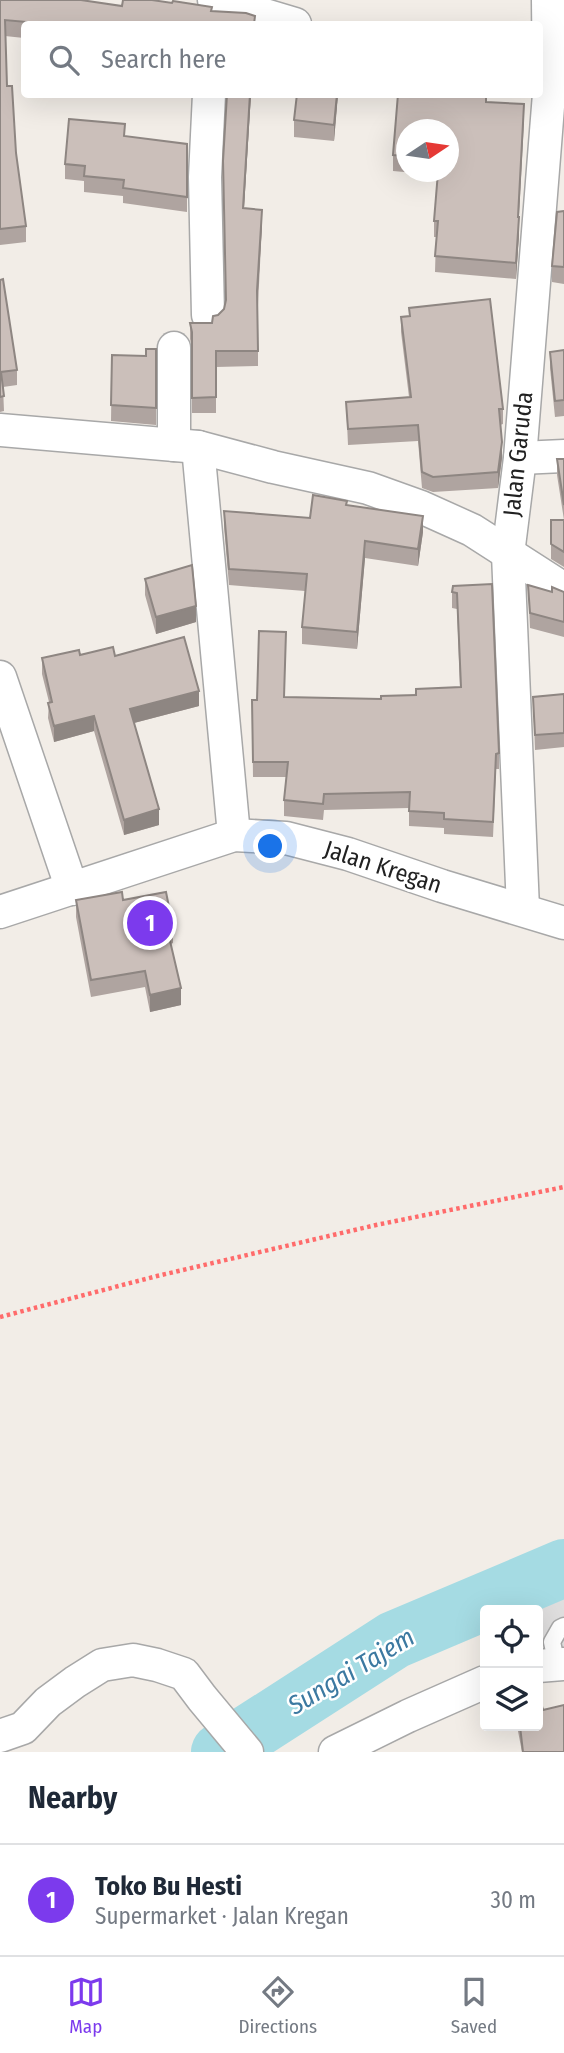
<!DOCTYPE html>
<meta charset="utf-8">
<style>
body{margin:0;font-family:"Fira Sans Condensed",sans-serif;background:#f6f6f7;color:#1f2937}
.controls{position:absolute;right:21px;bottom:21px;display:grid;overflow:hidden;border-radius:7px;box-shadow:0 7px 28px #0002}
.controls button{width:63px;height:63px;display:grid;place-items:center;padding:0;border:0;border-bottom:2px solid #e0e1e3;background:#fff;color:#1f2937;font:35px sans-serif}
.compass{position:absolute;left:396px;top:119px;width:63px;height:63px;border-radius:50%;background:#fff;box-shadow:0 7px 28px #0002;rotate:77deg}
.you{position:absolute;left:271px;top:847px;width:24px;height:24px;margin:-18px;border:5px solid #fff;border-radius:50%;background:#1a73e8;box-shadow:0 0 0 10px #1a73e833}
.badge{display:grid;place-items:center;width:46px;height:46px;border-radius:50%;background:#7c3aed;color:#fff;font-size:23px;font-weight:700}
.pin{position:absolute;translate:-50% -50%;border:4px solid #fff;box-shadow:0 2px 7px #0006}
.list{margin:0;padding:0;list-style:none}
h2{display:flex;justify-content:space-between;align-items:center;height:91px;margin:0;padding:0 28px;font-size:30px}
h2 small{font-size:23px;font-weight:400;color:#747a83}
.list li{display:grid;grid-template-columns:46px 1fr auto;gap:21px;align-items:center;box-sizing:border-box;height:112px;padding:0 28px;border-top:2px solid #e0e1e3}
.list b{display:block;font-size:26px;white-space:nowrap}
.list p{margin:0;font-size:23px;white-space:nowrap;color:#747a83}
.list em{font-size:23px;font-style:normal;color:#747a83}
.icon{flex:none;width:38px;height:38px;fill:none;stroke:currentColor;stroke-width:2;stroke-linecap:round;stroke-linejoin:round}
.map{position:relative;flex:none;width:564px;height:1752px;overflow:hidden}
.search{position:absolute;background:#fff;box-shadow:0 7px 28px #0002;left:21px;right:21px;top:21px;height:77px;display:flex;align-items:center;gap:18px;box-sizing:border-box;padding:0 24px;border-radius:7px;color:#747a83;font-size:26px}
.sheet{height:203px;background:#fff}
nav{display:flex;justify-content:space-around;align-items:center;box-sizing:border-box;height:98px;border-top:2px solid #e0e1e3;background:#fff;font-size:19px;color:#747a83}
nav a{display:grid;justify-items:center;gap:4px}
nav .on{color:#7c3aed}
.map>svg:first-child{display:block}
.residential{fill:#dfdede}
.lines{fill:none;stroke-linecap:round;stroke-linejoin:round}
.river{stroke:#a5dbe3;stroke-width:58}
.service-casing{stroke:#a8a8a8;stroke-width:19}
.minor-casing{stroke:#a8a8a8;stroke-width:35}
.path{stroke:#ff6b6b;stroke-width:4.5;stroke-dasharray:3.5 3.5;stroke-linecap:butt}
.service{stroke:#fff;stroke-width:16}
.minor{stroke:#fff;stroke-width:32}
.wall{fill:#afa4a0;fill-rule:evenodd}
.shaded-wall{fill:#8e8682}
.building{fill:#cbbfba;stroke:#8e8682;stroke-width:2}
.labels{text-anchor:middle;stroke-width:5;stroke-linejoin:round;paint-order:stroke}
.street-label{font-size:24px;fill:#212121;stroke:#fff}
.water-label{font-size:26px;font-style:italic;fill:#3c79a1;stroke:#fff}
</style>
<div class="map">
<svg width="564" height="1752" viewBox="0 0 564 1752">
<rect width="100%" height="100%" fill="#f2ede7"/>
<!-- residential -->
<polygon class="residential" points="564,1574 564,1655 538,1654 538,1610 533,1610 532,1581"/>
<g class="lines">
<!-- river -->
<polyline class="river" points="220,1752 394,1640 564,1568"/>
<defs>
<polyline id="service" points="557,1665 552,1642 560,1628 564,1626"/>
<g id="minor">
<polyline points="214,0 295,24"/>
<polyline points="208,315 205,177 209,94"/>
<polyline points="0,430 198,447 273,467 368,488 421,507 472,530 564,589"/>
<polyline points="174,445 174,348"/>
<polyline points="198,447 234,835"/>
<polyline points="520,458 564,456"/>
<polyline points="0,677 72,889"/>
<polyline points="523,909 508,554 520,458 549,94 548,0"/>
<polyline points="0,912 234,835 286,838 348,854 442,886 564,923"/>
<polyline points="538,1666 564,1664"/>
<polyline points="0,1736 23,1728 48,1702 75,1682 102,1665 133,1660 157,1665 184,1674 202,1698 247,1752"/>
<polyline points="335,1752 408,1716 485,1682"/>
</g>
</defs>
<!-- service casing -->
<use href="#service" class="service-casing"/>
<!-- minor casing -->
<use href="#minor" class="minor-casing"/>
<!-- path -->
<polyline class="path" points="0,1317 157,1276 376,1225 564,1187"/>
<!-- service -->
<use href="#service" class="service"/>
<!-- minor -->
<use href="#minor" class="minor"/>
</g>
<!-- wall -->
<g class="wall">
<polygon points="0,0 212,11 255,24 24,24 24,38 5,36 7,86 26,226 26,242 0,245"/>
<polygon points="227,94 251,94 244,208 262,225 258,305 258,366 216,367 216,413 192,413 192,348 190,339 190,323 212,323 224,309 226,301"/>
<polygon points="297,94 338,94 334,141 294,137 294,120"/>
<path d="M 398,94 L 486,94 L 486,102 L 524,104 L 518,217 L 519,217 L 519,234 L 516,279 L 435,272 L 436,237 L 434,237 L 434,221 L 438,175 L 393,171 L 393,155 ZM 407,130 L 449,130 L 449,172 L 407,172 Z"/>
<polygon points="187,144 187,212 123,203 123,196 84,192 84,181 65,179 65,164"/>
<polygon points="564,211 564,284 552,282 552,266"/>
<polygon points="0,280 17,370 17,385 3,387 4,411 0,412"/>
<polygon points="409,308 503,409 503,424 500,425 502,458 498,488 433,492 422,488 418,441 348,445 346,402 409,397 401,332 401,317 409,316"/>
<polygon points="156,349 156,425 111,421 112,355 146,356"/>
<polygon points="564,350 564,416 555,417 550,368 550,352"/>
<polygon points="557,459 564,459 564,567 551,559 551,520 564,520 557,475"/>
<polygon points="347,505 423,532 418,566 365,558 357,649 302,644 302,627 305,591 229,585 224,527 224,511 310,518"/>
<polygon points="145,579 196,622 156,634 145,595"/>
<polygon points="492,584 499,753 499,769 496,769 493,837 444,834 444,828 409,826 409,808 324,810 323,820 284,816 284,800 286,777 253,777 252,700 257,700 286,648 284,697 381,699 460,687 457,609 452,608 452,592"/>
<polygon points="528,585 552,592 564,592 564,637 530,628"/>
<polygon points="80,655 115,656 199,706 134,723 159,825 124,835 94,731 54,742 48,718 49,702 42,674 42,658"/>
<polygon points="564,694 564,747 535,750 533,697"/>
<polygon points="76,900 123,900 173,927 173,943 171,944 181,1005 150,1012 145,987 91,997 76,917"/>
<polygon points="543,1710 564,1752 522,1752 517,1726 538,1726"/>
</g>
<!-- shaded-wall -->
<g class="shaded-wall">
<polygon points="250,94 251,94 243,224 243,208"/>
<polygon points="337,94 338,94 334,141 334,125"/>
<polygon points="524,104 524,120 518,234 518,217"/>
<polygon points="262,210 262,225 257,306 257,291"/>
<polygon points="519,217 519,234 516,279 516,263"/>
<polygon points="502,442 502,458 498,488 498,472"/>
<polygon points="423,516 423,532 418,566 418,549"/>
<polygon points="365,541 365,558 357,649 357,632"/>
<polygon points="196,606 196,622 156,634 156,617"/>
<polygon points="199,691 199,706 130,724 130,709"/>
<polygon points="94,716 94,731 54,742 54,726"/>
<polygon points="159,809 159,825 124,835 124,820"/>
<polygon points="181,988 181,1005 150,1012 150,995"/>
</g>
<!-- building -->
<g class="building">
<polygon points="0,0 81,0 122,6 123,0 152,0 172,3 173,1 212,7 211,11 246,13 255,16 254,24 49,24 5,20 7,86 12,86 16,153 26,226 0,229"/>
<polygon points="227,94 250,94 243,208 262,210 257,291 258,351 216,351 216,397 192,398 192,332 190,323 212,323 213,316 218,315 224,309 226,300 223,161"/>
<polygon points="297,94 337,94 334,125 294,120"/>
<polygon points="398,94 486,94 486,102 524,104 518,217 519,217 516,263 435,256 438,221 434,221 438,172 449,172 449,130 407,130 407,156 393,155"/>
<polygon points="69,119 125,124 124,136 187,144 187,197 123,188 124,180 84,176 85,166 65,164"/>
<polygon points="564,211 564,267 552,266 557,212"/>
<polygon points="3,279 17,370 1,372 4,396 0,397 0,280"/>
<polygon points="490,299 503,409 499,409 502,442 498,472 433,477 422,472 418,425 348,429 346,402 411,397 401,317 410,316 409,308"/>
<polygon points="146,349 156,349 156,408 111,405 112,355 146,356"/>
<polygon points="564,350 564,400 555,401 550,352"/>
<polygon points="557,459 564,459 564,505"/>
<polygon points="313,495 347,501 346,505 423,516 418,549 365,541 357,632 302,627 307,574 229,569 224,511 310,518"/>
<polygon points="551,520 564,520 564,552 551,544"/>
<polygon points="192,565 196,606 156,617 145,579"/>
<polygon points="492,584 499,753 496,754 493,822 444,819 444,813 409,811 410,792 324,794 323,804 284,800 288,762 253,762 252,700 257,700 259,631 286,632 284,697 381,699 381,696 416,695 416,689 461,687 457,593 452,592 453,586"/>
<polygon points="528,585 552,592 552,587 564,592 564,622 530,613"/>
<polygon points="184,637 199,691 130,709 159,809 124,820 94,716 54,726 48,703 52,702 42,658 79,650 80,655 113,647 115,656"/>
<polygon points="564,694 564,733 535,735 533,697"/>
<polygon points="122,892 123,900 166,892 173,927 167,928 181,988 150,995 145,971 91,980 76,900"/>
<polygon points="538,1691 543,1710 564,1705 564,1752 523,1752 520,1726 538,1726"/>
</g>
<g class="labels">
<!-- street labels -->
<g class="street-label">
<text transform="translate(518 454) rotate(-84)" y="8">Jalan Garuda</text>
<text transform="translate(383 867) rotate(18)" y="8">Jalan Kregan</text>
</g>
<!-- water labels -->
<g class="water-label">
<text transform="translate(351 1671) rotate(-31)" y="9">Sungai Tajem</text>
</g>
</g>
</svg>
<div class="controls">
<button><svg class="icon" aria-label="locate" viewBox="0 0 24 24"><circle cx="12" cy="12" r="6"/><path d="M12 2v4M12 18v4M2 12h4M18 12h4"/></svg></button>
<button><svg class="icon" aria-label="layers" viewBox="0 0 24 24"><path d="M12 4l9 5-9 5-9-5zM3 14l9 5 9-5"/></svg></button>
</div>
<svg class="compass" viewBox="-18 -18 36 36"><path d="M0-13l5 13h-10z" fill="#e53935"/><path d="M0 13l5-13h-10z" fill="#747a83"/></svg>
<div class="you"></div>
<div class="pin badge" style="left:150px;top:923px">1</div>
<div class="search"><svg class="icon" aria-label="search" viewBox="0 0 24 24"><circle cx="10" cy="10" r="6"/><path d="M15 15l6 6"/></svg>Search here</div>
</div>
<section class="sheet">
<h2>Nearby<small></small></h2>
<ul class="list">
<li><span class="badge">1</span><div><b>Toko Bu Hesti</b><p>Supermarket · Jalan Kregan</p></div><em>30 m</em></li>
</ul>
</section>
<nav>
<a class="on"><svg class="icon" aria-label="map" viewBox="0 0 24 24"><path d="M3 6l6-2 6 2 6-2v14l-6 2-6-2-6 2zM9 4v14M15 6v14"/></svg>Map</a>
<a><svg class="icon" aria-label="directions" viewBox="0 0 24 24"><path d="M12 3l9 9-9 9-9-9zM9 14v-3h6M13 9l2 2-2 2"/></svg>Directions</a>
<a><svg class="icon" aria-label="saved" viewBox="0 0 24 24"><path d="M7 4h10v16l-5-4-5 4z"/></svg>Saved</a>
</nav>
